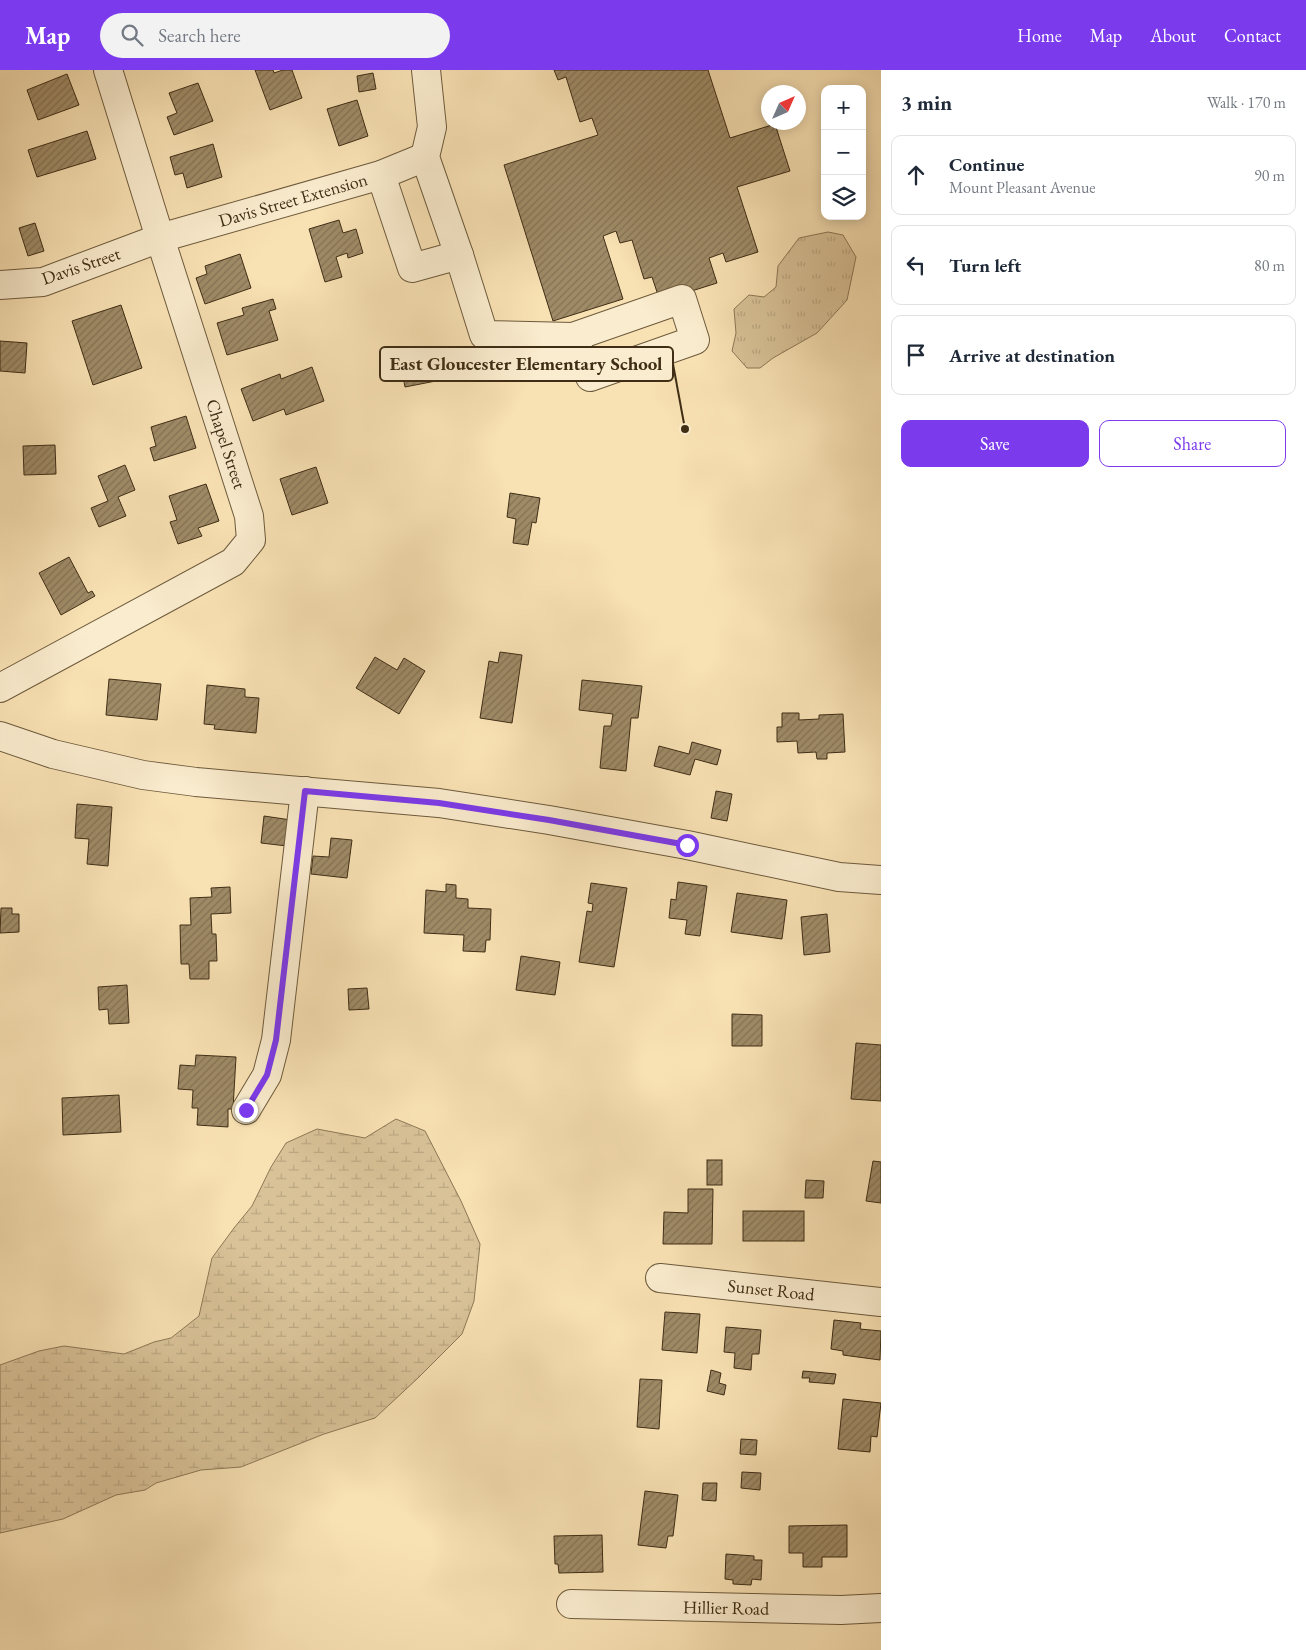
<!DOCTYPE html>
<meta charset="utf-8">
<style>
body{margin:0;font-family:"EB Garamond",serif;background:#f2f2f3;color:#1f2937}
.controls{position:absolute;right:15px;top:15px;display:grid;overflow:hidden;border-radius:10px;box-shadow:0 2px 12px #0003}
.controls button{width:45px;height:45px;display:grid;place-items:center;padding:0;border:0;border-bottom:1px solid #e0e1e3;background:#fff;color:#1f2937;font:25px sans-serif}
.compass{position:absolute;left:761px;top:15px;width:45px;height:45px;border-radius:50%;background:#fff;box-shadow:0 2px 12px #0003;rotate:45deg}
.stop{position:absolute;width:15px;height:15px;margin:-11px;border:4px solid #7c3aed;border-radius:50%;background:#fff}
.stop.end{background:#7c3aed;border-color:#fff;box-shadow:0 1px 5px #0008}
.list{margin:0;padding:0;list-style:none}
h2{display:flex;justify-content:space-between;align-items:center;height:65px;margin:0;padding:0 20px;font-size:21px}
h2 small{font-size:16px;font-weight:400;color:#747a83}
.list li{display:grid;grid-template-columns:32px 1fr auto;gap:15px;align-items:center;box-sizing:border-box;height:80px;margin:0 10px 10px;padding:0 10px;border:1px solid #e0e1e3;border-radius:10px}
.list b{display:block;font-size:19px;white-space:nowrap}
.list p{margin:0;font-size:16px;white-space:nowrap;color:#747a83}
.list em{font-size:16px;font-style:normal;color:#747a83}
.actions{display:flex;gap:10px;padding:15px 20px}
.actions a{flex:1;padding:11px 0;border:1px solid #7c3aed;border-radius:10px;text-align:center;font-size:18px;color:#7c3aed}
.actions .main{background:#7c3aed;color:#fff}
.icon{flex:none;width:28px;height:28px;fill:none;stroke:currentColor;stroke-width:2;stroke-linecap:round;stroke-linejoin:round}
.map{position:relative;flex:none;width:881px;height:1580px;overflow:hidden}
header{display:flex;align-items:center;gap:30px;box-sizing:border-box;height:70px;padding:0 25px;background:#7c3aed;color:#fff}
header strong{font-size:24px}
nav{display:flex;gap:28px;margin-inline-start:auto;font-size:18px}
.search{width:350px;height:45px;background:#f2f2f3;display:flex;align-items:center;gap:12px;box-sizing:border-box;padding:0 18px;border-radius:28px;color:#747a83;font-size:19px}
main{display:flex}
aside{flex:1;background:#fff}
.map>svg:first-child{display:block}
.wetland{fill:url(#wetland-marsh);stroke:#8c7856}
.park{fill:url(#park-tufts);stroke:#8c7856}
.building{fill:url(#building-hatch);stroke:#3f2d15}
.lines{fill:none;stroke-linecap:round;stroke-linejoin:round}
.minor-casing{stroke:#6d5a3c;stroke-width:30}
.minor{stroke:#faecce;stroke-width:28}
.route{stroke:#7c3aed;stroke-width:6}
.labels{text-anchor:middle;stroke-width:4;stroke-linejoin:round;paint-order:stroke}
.street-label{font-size:18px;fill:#3f2d15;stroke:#faecce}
.leader{fill:none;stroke:#3f2d15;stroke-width:2}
.callout-dot{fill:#3f2d15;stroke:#faecce;stroke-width:2}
.callout{fill:#faecce;stroke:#3f2d15;stroke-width:2}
.callout-label{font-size:19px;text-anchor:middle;font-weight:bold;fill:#3f2d15}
</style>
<header>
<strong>Map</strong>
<div class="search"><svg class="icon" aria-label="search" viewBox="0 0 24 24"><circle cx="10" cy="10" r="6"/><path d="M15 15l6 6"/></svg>Search here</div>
<nav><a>Home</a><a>Map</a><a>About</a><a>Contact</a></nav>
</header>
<main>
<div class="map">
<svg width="881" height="1580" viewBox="0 0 881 1580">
<defs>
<pattern id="wetland-marsh" width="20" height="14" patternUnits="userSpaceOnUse" patternTransform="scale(1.25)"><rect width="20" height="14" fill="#d9c298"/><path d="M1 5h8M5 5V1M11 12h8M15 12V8" fill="none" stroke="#bba782"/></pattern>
<pattern id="park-tufts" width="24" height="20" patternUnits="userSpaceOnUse" patternTransform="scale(1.25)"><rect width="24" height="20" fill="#d9c298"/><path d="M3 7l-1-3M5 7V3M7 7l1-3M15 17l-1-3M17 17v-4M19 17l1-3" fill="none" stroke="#bba782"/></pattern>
<pattern id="building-hatch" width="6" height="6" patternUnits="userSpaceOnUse" patternTransform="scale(1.25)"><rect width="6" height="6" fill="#9f8b67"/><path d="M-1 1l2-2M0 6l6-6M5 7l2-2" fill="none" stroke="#837254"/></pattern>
</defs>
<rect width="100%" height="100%" fill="#f8e1b3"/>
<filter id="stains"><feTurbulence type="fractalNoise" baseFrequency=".004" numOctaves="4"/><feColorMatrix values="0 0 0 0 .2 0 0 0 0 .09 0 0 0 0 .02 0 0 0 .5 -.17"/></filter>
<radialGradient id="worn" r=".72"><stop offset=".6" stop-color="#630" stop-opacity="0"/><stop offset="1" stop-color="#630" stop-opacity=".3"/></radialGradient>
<!-- wetland -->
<polygon class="wetland" points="396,1049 425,1061 461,1131 480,1174 474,1231 462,1264 418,1308 375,1348 324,1364 241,1397 201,1400 156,1413 145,1420 116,1425 63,1449 0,1463 0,1295 39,1281 64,1276 124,1284 154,1272 171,1268 199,1246 212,1188 234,1158 252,1136 271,1097 286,1073 317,1059 365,1068"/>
<!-- park -->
<polygon class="park" points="828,162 843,165 856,187 847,230 817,263 773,288 760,298 747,298 732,281 736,263 734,239 749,225 764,227 776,217 778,196 799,168"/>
<!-- building -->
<g class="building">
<polygon points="255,0 273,0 274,3 283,0 292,0 302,28 270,40"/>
<polygon points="554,0 708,0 730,68 775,54 790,101 737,117 758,182 726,192 723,183 709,188 717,213 660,231 652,207 644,209 632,170 620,173 616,161 603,166 623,229 553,251 504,95 598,65 592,48 580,52 566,7 558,10"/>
<polygon points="373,3 376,19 359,22 357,6"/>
<polygon points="67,4 79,35 38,50 27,20"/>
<polygon points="198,13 213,51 174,65 167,47 177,43 169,23"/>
<polygon points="357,30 368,66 339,76 327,39"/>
<polygon points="87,61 96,89 37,107 28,80"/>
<polygon points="213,74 222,107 187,118 183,103 175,105 170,87"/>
<polygon points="339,150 343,163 356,159 363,183 348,188 347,183 336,187 342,207 325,212 309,159"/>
<polygon points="35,153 44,181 28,186 19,158"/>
<polygon points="240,184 251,218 205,234 196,208 207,204 205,196"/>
<polygon points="273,229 276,239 269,241 278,270 227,285 217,253 244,245 242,238"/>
<polygon points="121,235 142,298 93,315 72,251"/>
<polygon points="0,271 27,273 25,303 0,301"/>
<polygon points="437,290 441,310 405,317 401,296"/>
<polygon points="312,297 324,331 286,345 284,339 253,351 241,319 280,304 281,309"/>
<polygon points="186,346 196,378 154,391 150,378 156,376 151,357"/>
<polygon points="55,375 56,404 24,405 23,376"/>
<polygon points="125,395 135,420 118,427 126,446 99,457 91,438 108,431 98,406"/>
<polygon points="316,397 328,433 292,445 280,409"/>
<polygon points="206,414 219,451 198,458 202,466 178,474 170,452 177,450 169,426"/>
<polygon points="510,423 540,428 536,453 532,452 528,475 513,473 516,449 507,447"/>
<polygon points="69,487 88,523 92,521 95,526 61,545 39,503"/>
<polygon points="500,582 522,585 512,653 480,648 489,591 498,593"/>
<polygon points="375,587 397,600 404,588 425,601 399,644 356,618"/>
<polygon points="109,609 161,614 157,650 106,645"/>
<polygon points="582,610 642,616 638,648 631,648 626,701 600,698 604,656 611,656 613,644 579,640"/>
<polygon points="207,615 245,619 245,627 259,628 256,663 214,659 215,655 204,654"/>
<polygon points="782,643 799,643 799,650 819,649 819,645 843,644 845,682 827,683 827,689 817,689 816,682 798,683 797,671 777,672 777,657 782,657"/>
<polygon points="692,672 721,680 717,695 695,689 690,705 654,696 659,676 689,684"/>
<polygon points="716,721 732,724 727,751 711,748"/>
<polygon points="77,734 112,737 108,796 87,794 89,769 75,768"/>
<polygon points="264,746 291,750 287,776 261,773"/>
<polygon points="331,768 352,770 347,808 311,804 313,786 329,787"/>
<polygon points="678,812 707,816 700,866 685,864 687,850 669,848 671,829 676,830"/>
<polygon points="591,813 627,818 614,897 579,892 587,841 592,842 593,834 588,833"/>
<polygon points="446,814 456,815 456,828 468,829 468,838 491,839 490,870 486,870 485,882 463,881 464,865 424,863 426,820 446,822"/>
<polygon points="230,817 231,843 211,844 212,864 216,864 217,891 209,891 209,909 190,909 189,894 181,894 180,855 191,855 190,828 212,827 211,818"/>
<polygon points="737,823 787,830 782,869 731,862"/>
<polygon points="1,838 12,838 12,844 19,844 19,862 0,863"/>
<polygon points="827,844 830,882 804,885 801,847"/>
<polygon points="521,886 560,892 555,925 516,920"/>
<polygon points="127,915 129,953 109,954 108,939 99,940 98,917"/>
<polygon points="367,918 369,939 349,940 348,919"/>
<polygon points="732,944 762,945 762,976 732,976"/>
<polygon points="856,973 881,975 881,1031 851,1029"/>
<polygon points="196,985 236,987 233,1039 228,1039 228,1057 197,1055 198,1038 192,1038 193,1020 178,1019 180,995 195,996"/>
<polygon points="119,1025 121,1062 63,1065 62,1028"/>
<rect x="707" y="1090" width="15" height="25"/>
<polygon points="873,1091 881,1092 881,1133 866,1131"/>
<polygon points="806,1110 824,1111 823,1128 805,1128"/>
<polygon points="688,1119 713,1119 712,1174 663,1174 664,1142 688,1143"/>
<rect x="743" y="1141" width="61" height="30"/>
<polygon points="665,1242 700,1244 697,1283 662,1280"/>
<polygon points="834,1250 861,1253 860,1259 881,1261 880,1290 843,1285 843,1281 831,1279"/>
<polygon points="726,1257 761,1260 759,1284 752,1284 751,1300 734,1298 735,1283 724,1282"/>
<polygon points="711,1300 721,1303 719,1313 726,1315 724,1325 707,1321"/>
<polygon points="803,1301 836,1304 834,1314 809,1312 810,1308 802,1308"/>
<polygon points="640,1309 662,1310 659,1359 637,1357"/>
<polygon points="843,1329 881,1333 877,1367 871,1366 870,1382 838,1379"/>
<polygon points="741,1369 757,1370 756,1385 740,1384"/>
<polygon points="742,1402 761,1403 760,1420 741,1418"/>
<polygon points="703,1413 717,1413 716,1431 702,1430"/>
<polygon points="645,1421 678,1425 673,1466 668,1466 666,1478 638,1475"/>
<polygon points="847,1455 847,1487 822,1487 822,1497 803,1497 803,1483 789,1483 789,1456"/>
<polygon points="602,1465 603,1502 559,1503 558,1494 555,1494 554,1466"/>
<polygon points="726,1484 754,1486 754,1490 762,1490 761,1510 752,1509 751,1515 733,1514 733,1510 725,1509"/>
</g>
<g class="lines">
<defs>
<g id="minor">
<polyline points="426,0 432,57 425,87 459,185"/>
<polyline points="381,105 412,198 459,185 484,265 573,267 590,307 695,270 682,229 573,267"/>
<polyline points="0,215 43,212 160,168 381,105 425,87"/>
<polyline points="0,618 233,492 251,470 249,446 160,168 108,0"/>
<polyline points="0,666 53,684 143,705 196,712 439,733 549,750 687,775 839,807 881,810"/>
<polyline points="246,1040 267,1005 276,970 305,721"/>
<polyline points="660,1208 881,1232"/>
<polyline points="571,1534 841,1540 881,1538"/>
</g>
</defs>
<!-- minor casing -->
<use href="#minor" class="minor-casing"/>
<!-- minor -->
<use href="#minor" class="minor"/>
</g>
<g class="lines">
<!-- route -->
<polyline class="route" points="246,1040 267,1005 276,970 305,721 439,733 549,750 687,775"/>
</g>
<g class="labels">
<!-- street labels -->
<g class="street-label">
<text transform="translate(293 130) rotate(-16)" y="6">Davis Street Extension</text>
<text transform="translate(81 196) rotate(-19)" y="6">Davis Street</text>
<text transform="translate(226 374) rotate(72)" y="6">Chapel Street</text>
<text transform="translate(771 1220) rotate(6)" y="6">Sunset Road</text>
<text transform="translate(726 1538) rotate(1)" y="6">Hillier Road</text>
</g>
</g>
<!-- callouts -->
<path class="leader" d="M685 359L673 294"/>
<circle class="callout-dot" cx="685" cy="359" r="5"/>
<rect class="callout" x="380" y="277" width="293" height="34" rx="5"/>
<g class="callout-label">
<text x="526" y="300">East Gloucester Elementary School</text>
</g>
<rect width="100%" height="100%" filter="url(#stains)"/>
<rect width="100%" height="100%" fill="url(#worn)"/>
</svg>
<div class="controls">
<button>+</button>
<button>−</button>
<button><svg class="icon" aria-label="layers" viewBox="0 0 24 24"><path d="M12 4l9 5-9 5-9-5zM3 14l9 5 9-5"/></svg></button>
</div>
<svg class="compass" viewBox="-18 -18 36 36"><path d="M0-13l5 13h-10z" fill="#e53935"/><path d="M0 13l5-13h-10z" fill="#747a83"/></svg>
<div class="stop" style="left:687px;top:775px"></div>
<div class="stop end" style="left:246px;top:1040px"></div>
</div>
<aside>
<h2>3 min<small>Walk · 170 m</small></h2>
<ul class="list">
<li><svg class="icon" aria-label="ahead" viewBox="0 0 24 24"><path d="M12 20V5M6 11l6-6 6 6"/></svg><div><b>Continue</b><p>Mount Pleasant Avenue</p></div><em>90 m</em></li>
<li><svg class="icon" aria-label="left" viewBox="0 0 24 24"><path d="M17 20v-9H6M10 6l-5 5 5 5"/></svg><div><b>Turn left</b></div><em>80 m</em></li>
<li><svg class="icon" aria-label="arrive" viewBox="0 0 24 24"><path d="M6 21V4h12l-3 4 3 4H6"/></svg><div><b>Arrive at destination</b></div></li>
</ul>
<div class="actions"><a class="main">Save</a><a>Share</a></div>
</aside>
</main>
